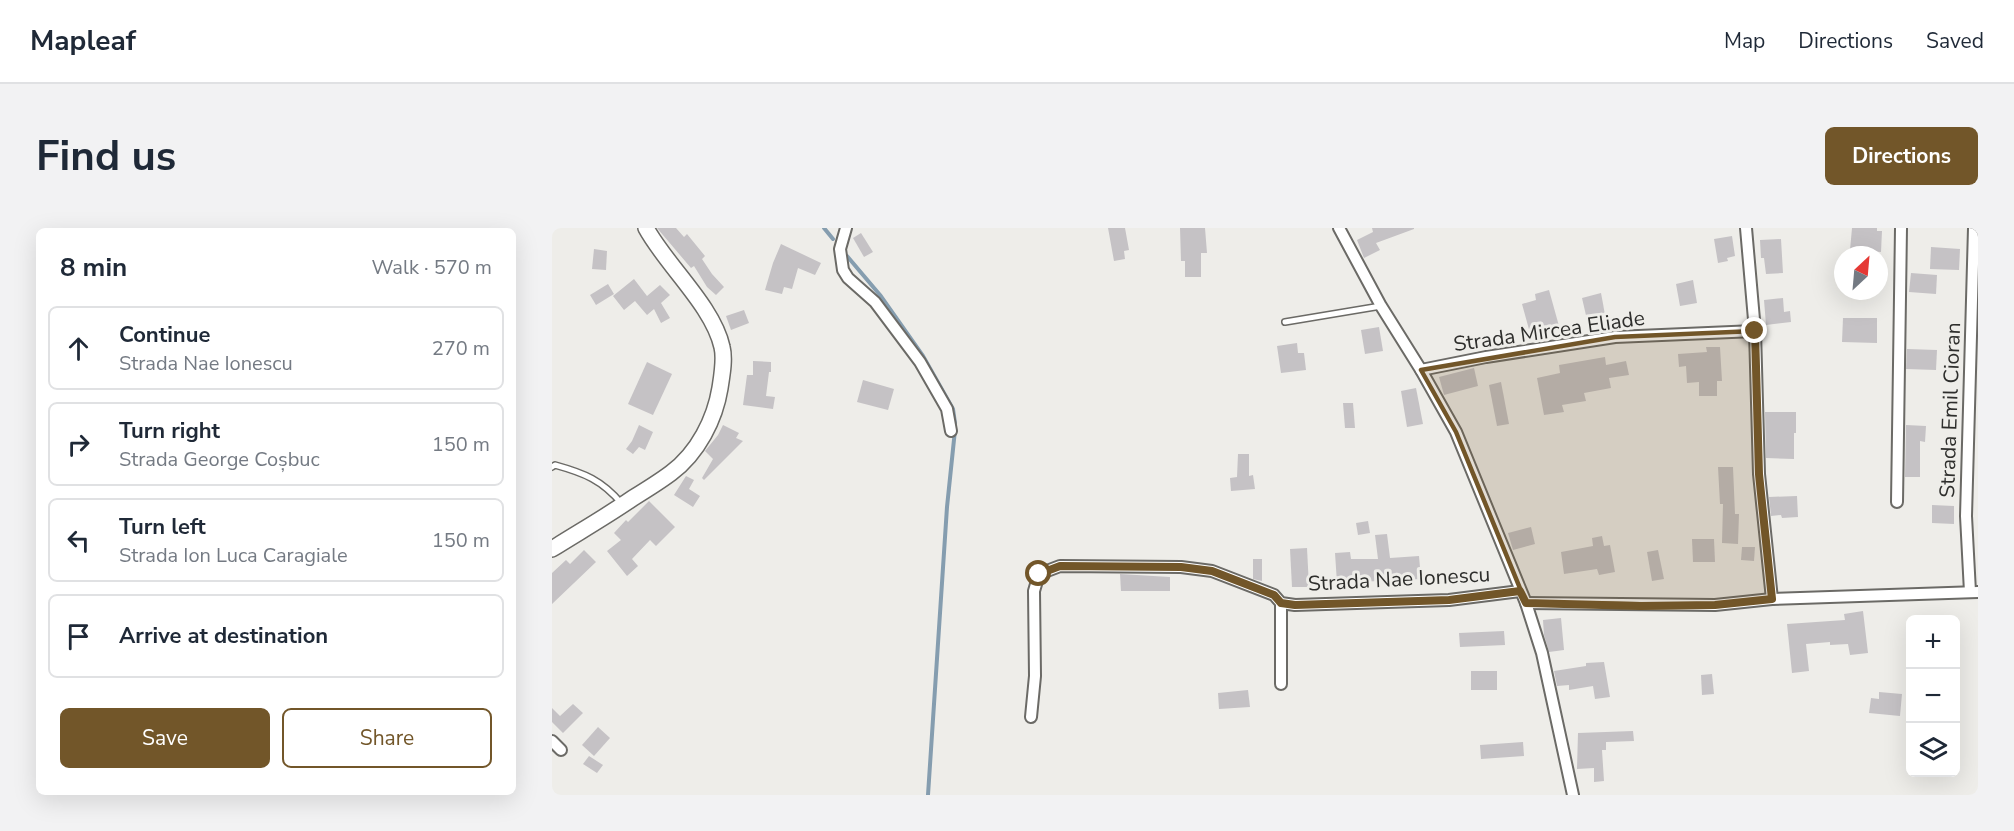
<!DOCTYPE html>
<meta charset="utf-8">
<style>
body{margin:0;font-family:"Nunito Sans",sans-serif;background:#f2f2f3;color:#1f2937}
.controls{position:absolute;right:18px;bottom:18px;display:grid;overflow:hidden;border-radius:9px;box-shadow:0 6px 24px #0002}
.controls button{width:54px;height:54px;display:grid;place-items:center;padding:0;border:0;border-bottom:2px solid #e0e1e3;background:#fff;color:#1f2937;font:30px sans-serif}
.compass{position:absolute;left:1282px;top:18px;width:54px;height:54px;border-radius:50%;background:#fff;box-shadow:0 6px 24px #0002;rotate:26deg}
.stop{position:absolute;width:18px;height:18px;margin:-14px;border:4px solid #725629;border-radius:50%;background:#fff}
.stop.end{background:#725629;border-color:#fff;box-shadow:0 2px 6px #0008}
.list{margin:0;padding:0;list-style:none}
h2{display:flex;justify-content:space-between;align-items:center;height:78px;margin:0;padding:0 24px;font-size:26px}
h2 small{font-size:20px;font-weight:400;color:#747a83}
.list li{display:grid;grid-template-columns:39px 1fr auto;gap:18px;align-items:center;box-sizing:border-box;height:84px;margin:0 12px 12px;padding:0 12px;border:2px solid #e0e1e3;border-radius:9px}
.list b{display:block;font-size:22px;white-space:nowrap}
.list p{margin:0;font-size:20px;white-space:nowrap;color:#747a83}
.list em{font-size:20px;font-style:normal;color:#747a83}
.actions{display:flex;gap:12px;padding:18px 24px}
.actions a{flex:1;padding:14px 0;border:2px solid #725629;border-radius:9px;text-align:center;font-size:21px;color:#725629}
.actions .main{background:#725629;color:#fff}
.icon{flex:none;width:33px;height:33px;fill:none;stroke:currentColor;stroke-width:2;stroke-linecap:round;stroke-linejoin:round}
.map{position:relative;flex:none;width:1426px;height:567px;overflow:hidden;border-radius:9px}
header{display:flex;align-items:center;gap:36px;box-sizing:border-box;height:84px;padding:0 30px;background:#fff;border-bottom:2px solid #e0e1e3}
header strong{font-size:28px}
nav{display:flex;gap:33px;margin-inline-start:auto;font-size:21px}
.intro{display:flex;align-items:center;justify-content:space-between;box-sizing:border-box;height:144px;padding:0 36px}
h1{margin:0;font-size:42px}
.button{padding:15px 27px;border-radius:9px;background:#725629;color:#fff;font-size:21px;font-weight:700}
main{display:flex;gap:36px;padding:0 36px}
aside{flex:1;background:#fff;border-radius:9px;box-shadow:0 6px 24px #0002}
.map>svg:first-child{display:block}
.lines{fill:none;stroke-linecap:round;stroke-linejoin:round}
.stream{stroke:#859daf;stroke-width:4}
.building{fill:#c5c2c5}
.lane-casing{stroke:#6b6a66;stroke-width:8}
.street-casing{stroke:#6b6a66;stroke-width:14}
.secondary-casing{stroke:#6b6a66;stroke-width:18}
.lane{stroke:#fff;stroke-width:5}
.street{stroke:#fff;stroke-width:10}
.secondary{stroke:#fff;stroke-width:15}
.route{stroke:#725629;stroke-width:8}
.marked{fill:#725629;fill-opacity:0.2;stroke:#725629;stroke-width:4.5;stroke-linejoin:round}
.labels{text-anchor:middle;stroke-width:6;stroke-linejoin:round;paint-order:stroke}
.street-label{font-size:21px;fill:#2e2e2c;stroke:#eeede9}
</style>
<header>
<strong>Mapleaf</strong>
<nav><a>Map</a><a>Directions</a><a>Saved</a></nav>
</header>
<div class="intro"><h1>Find us</h1><a class="button">Directions</a></div>
<main>
<aside>
<h2>8 min<small>Walk · 570 m</small></h2>
<ul class="list">
<li><svg class="icon" aria-label="ahead" viewBox="0 0 24 24"><path d="M12 20V5M6 11l6-6 6 6"/></svg><div><b>Continue</b><p>Strada Nae Ionescu</p></div><em>270 m</em></li>
<li><svg class="icon" aria-label="right" viewBox="0 0 24 24"><path d="M7 20v-9h11M14 6l5 5-5 5"/></svg><div><b>Turn right</b><p>Strada George Coșbuc</p></div><em>150 m</em></li>
<li><svg class="icon" aria-label="left" viewBox="0 0 24 24"><path d="M17 20v-9H6M10 6l-5 5 5 5"/></svg><div><b>Turn left</b><p>Strada Ion Luca Caragiale</p></div><em>150 m</em></li>
<li><svg class="icon" aria-label="arrive" viewBox="0 0 24 24"><path d="M6 21V4h12l-3 4 3 4H6"/></svg><div><b>Arrive at destination</b></div></li>
</ul>
<div class="actions"><a class="main">Save</a><a>Share</a></div>
</aside>
<div class="map">
<svg width="1426" height="567" viewBox="0 0 1426 567">
<rect width="100%" height="100%" fill="#eeede9"/>
<g class="lines">
<!-- stream -->
<g class="stream">
<polyline points="272,0 281,11"/>
<polyline points="295,28 328,67 371,128 401,181 403,195"/>
<polyline points="376,567 395,279 403,202"/>
</g>
</g>
<!-- building -->
<g class="building">
<polygon points="105,0 124,0 132,9 135,6 153,28 150,31 160,46 172,59 164,67 155,59 142,38 139,40"/>
<polygon points="556,0 573,0 577,22 572,23 573,31 562,33"/>
<polygon points="628,0 653,0 655,25 649,25 649,49 633,49 633,33 629,33"/>
<polygon points="820,0 862,0 862,1 824,15 828,22 812,30 805,12 821,4"/>
<polygon points="1300,0 1325,0 1325,3 1330,3 1329,24 1298,22"/>
<polygon points="309,5 321,24 312,29 301,10"/>
<polygon points="1180,8 1183,28 1175,30 1176,33 1166,35 1162,11"/>
<polygon points="1229,11 1231,45 1214,46 1212,30 1209,30 1208,12"/>
<polygon points="229,16 269,35 263,47 246,40 240,61 232,59 230,66 213,62 221,35"/>
<polygon points="1379,19 1408,21 1407,42 1378,41"/>
<polygon points="42,21 55,23 54,42 40,41"/>
<polygon points="1359,45 1385,47 1384,66 1357,64"/>
<polygon points="82,51 95,68 108,57 118,67 109,75 118,90 109,95 102,81 95,87 83,73 72,82 61,68"/>
<polygon points="1141,52 1145,75 1128,78 1124,56"/>
<polygon points="56,56 62,66 44,77 38,67"/>
<polygon points="997,62 1007,98 978,105 970,76 984,72 983,66"/>
<polygon points="1049,65 1054,92 1036,96 1030,70"/>
<polygon points="1231,70 1232,84 1238,83 1239,94 1214,97 1212,72"/>
<polygon points="192,82 197,95 179,102 174,88"/>
<polygon points="1291,90 1325,90 1325,115 1290,114"/>
<polygon points="827,99 831,123 813,126 809,102"/>
<polygon points="745,115 746,125 752,125 754,142 729,145 725,118"/>
<polygon points="1154,119 1168,119 1170,153 1165,153 1165,168 1147,168 1147,154 1135,155 1134,138 1127,139 1126,126 1155,124"/>
<polygon points="1355,121 1385,122 1384,142 1354,141"/>
<polygon points="1053,129 1054,137 1074,133 1077,147 1057,150 1059,160 1032,165 1034,173 1010,177 1012,184 992,187 985,150 1008,145 1007,137"/>
<polygon points="201,133 219,134 219,144 217,144 214,168 223,169 221,181 191,177 195,147 201,147"/>
<polygon points="95,134 120,146 101,187 76,176"/>
<polygon points="922,140 926,158 892,167 887,149"/>
<polygon points="311,152 342,161 336,182 305,174"/>
<polygon points="949,154 957,196 945,198 937,157"/>
<polygon points="864,160 871,196 855,199 849,163"/>
<polygon points="791,175 801,175 803,200 793,200"/>
<polygon points="1213,184 1244,184 1244,205 1242,205 1242,231 1214,230"/>
<polygon points="87,197 101,204 93,222 87,219 81,226 74,221 80,213"/>
<polygon points="171,197 187,205 184,210 191,213 152,252 150,250 161,231 153,223 166,207"/>
<polygon points="1354,197 1374,198 1373,214 1368,213 1368,249 1353,249"/>
<polygon points="686,226 697,226 697,248 701,247 703,261 679,263 678,250 685,249"/>
<polygon points="1166,239 1181,239 1183,286 1187,286 1186,316 1170,315 1171,276 1168,276"/>
<polygon points="134,248 142,252 137,261 148,268 141,279 122,267"/>
<polygon points="1245,268 1246,289 1230,290 1229,287 1219,288 1217,269"/>
<polygon points="97,273 123,299 104,318 98,312 80,331 86,338 75,348 55,323 69,312 62,305 74,292 76,294"/>
<polygon points="1380,277 1402,278 1402,296 1380,295"/>
<polygon points="816,293 818,305 806,307 804,295"/>
<polygon points="979,299 983,316 961,322 956,305"/>
<polygon points="835,306 838,330 867,328 869,351 785,355 783,325 798,324 799,331 826,331 823,307"/>
<polygon points="1050,308 1052,318 1058,317 1063,344 1047,347 1045,341 1012,346 1009,324 1041,318 1040,310"/>
<polygon points="1140,311 1162,311 1163,334 1141,334"/>
<polygon points="1190,319 1203,319 1202,333 1189,332"/>
<polygon points="755,320 757,359 740,359 738,321"/>
<polygon points="32,322 44,334 0,376 0,345 14,332 18,336"/>
<polygon points="1106,322 1112,351 1100,353 1095,324"/>
<polygon points="701,331 710,331 710,353 701,351"/>
<polygon points="568,346 618,349 618,363 569,363"/>
<polygon points="1311,383 1316,425 1298,427 1296,416 1278,417 1278,414 1254,416 1257,443 1240,445 1235,396 1293,392 1292,386"/>
<polygon points="1009,390 1012,422 997,424 992,407 991,392"/>
<polygon points="952,403 953,417 908,419 907,405"/>
<polygon points="1052,434 1058,469 1043,471 1041,458 1017,462 1017,457 1005,458 1002,443 1034,438 1034,435"/>
<rect x="919" y="443" width="26" height="19"/>
<polygon points="1160,446 1162,466 1150,467 1149,447"/>
<polygon points="696,462 698,479 667,481 666,465"/>
<polygon points="1327,464 1350,466 1348,488 1317,485 1319,470 1327,471"/>
<polygon points="21,476 31,485 11,505 0,494 0,480 8,488"/>
<polygon points="46,499 58,510 42,528 30,517"/>
<polygon points="1081,503 1082,513 1054,514 1054,522 1050,522 1052,553 1042,554 1042,540 1025,541 1026,505"/>
<polygon points="971,514 972,528 929,531 928,517"/>
<polygon points="37,528 51,537 45,545 31,536"/>
</g>
<g class="lines">
<defs>
<g id="lane">
<polyline points="733,94 829,78"/>
<path d="M 0,239 L 3,237 C 32,245 50,252 70,276"/>
</g>
<g id="street">
<polyline points="294,0 288,21 291,42 296,50 323,74 368,134 395,181 399,203"/>
<polyline points="787,0 829,78 869,142 904,204 974,375 990,425 1021,567"/>
<polyline points="1194,0 1203,103 1207,246 1220,371"/>
<polyline points="869,142 934,129 1063,109 1203,103"/>
<polyline points="1345,274 1349,0"/>
<polyline points="1418,364 1414,288 1422,0"/>
<polyline points="729,375 729,456"/>
<polyline points="974,375 1163,377 1220,371 1426,364"/>
<polyline points="479,489 483,448 482,363 487,346 508,338 629,339 660,343 722,367 729,375 743,377 897,372 968,363"/>
<polyline points="0,513 9,522"/>
</g>
<path id="secondary" d="M 0,321 C 27,304 55,288 81,270 C 94,262 107,254 119,245 C 146,225 163,191 168,160 C 170,147 173,131 170,119 C 161,78 114,37 94,0"/>
</defs>
<!-- lane casing -->
<use href="#lane" class="lane-casing"/>
<!-- street casing -->
<use href="#street" class="street-casing"/>
<!-- secondary casing -->
<use href="#secondary" class="secondary-casing"/>
<!-- lane -->
<use href="#lane" class="lane"/>
<!-- street -->
<use href="#street" class="street"/>
<!-- secondary -->
<use href="#secondary" class="secondary"/>
</g>
<g class="lines">
<!-- route -->
<polyline class="route" points="487,346 508,338 629,339 660,343 722,367 729,375 743,377 897,372 968,363 974,375 1088,378 1163,377 1220,371 1207,246 1203,103"/>
</g>
<!-- marked area -->
<path class="marked" d="M 1203,103 L 1207,246 L 1220,371 L 1163,377 L 974,375 L 904,204 L 869,142 L 1063,109 Z"/>
<g class="labels">
<!-- street labels -->
<g class="street-label">
<text transform="translate(997 103) rotate(-8)" y="7">Strada Mircea Eliade</text>
<text transform="translate(1398 182) rotate(-88)" y="7">Strada Emil Cioran</text>
<text transform="translate(847 351) rotate(-3)" y="7">Strada Nae Ionescu</text>
</g>
</g>
</svg>
<div class="controls">
<button>+</button>
<button>−</button>
<button><svg class="icon" aria-label="layers" viewBox="0 0 24 24"><path d="M12 4l9 5-9 5-9-5zM3 14l9 5 9-5"/></svg></button>
</div>
<svg class="compass" viewBox="-18 -18 36 36"><path d="M0-13l5 13h-10z" fill="#e53935"/><path d="M0 13l5-13h-10z" fill="#747a83"/></svg>
<div class="stop" style="left:487px;top:346px"></div>
<div class="stop end" style="left:1203px;top:103px"></div>
</div>
</main>
